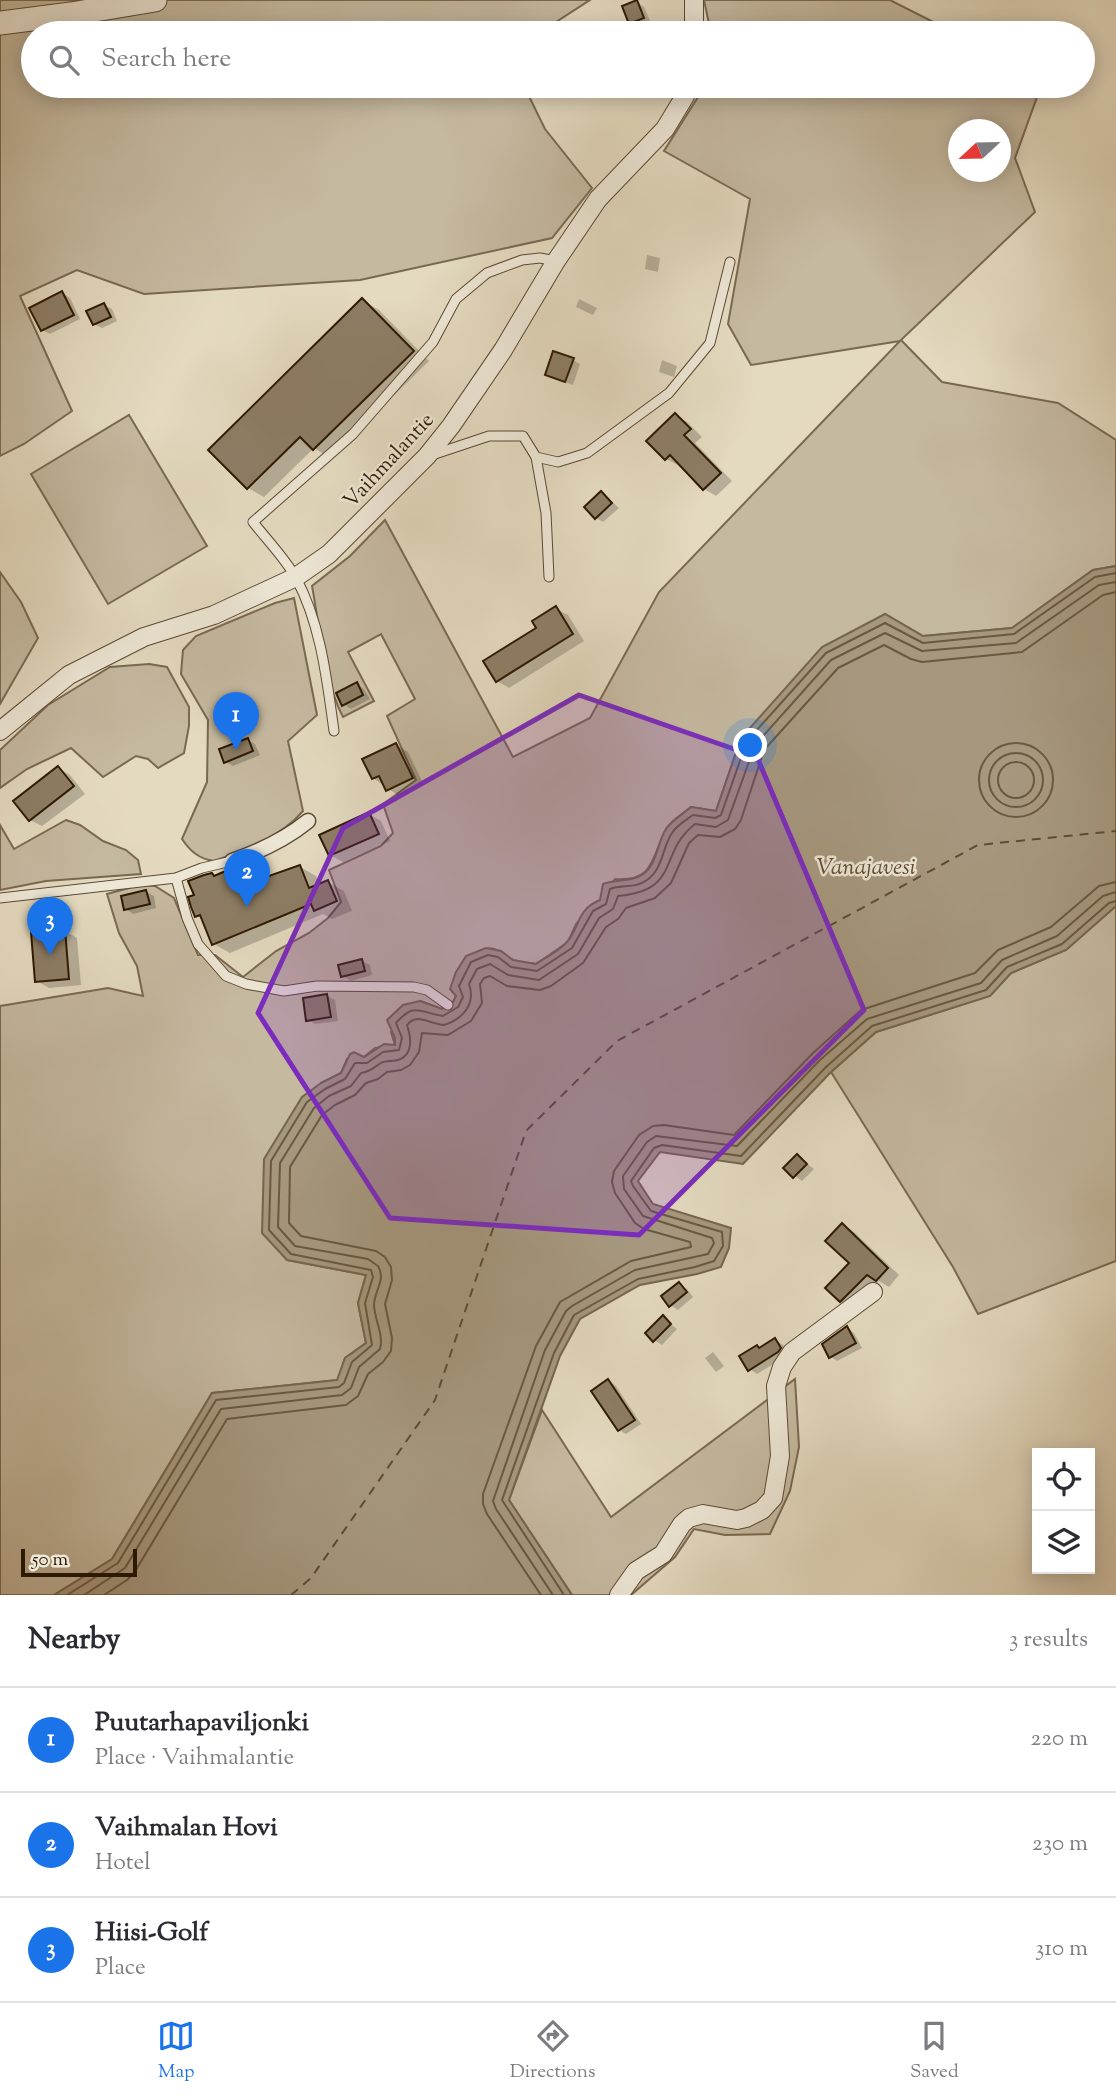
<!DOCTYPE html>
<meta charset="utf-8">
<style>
body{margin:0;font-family:"Sorts Mill Goudy",serif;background:#f2f2f3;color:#2b2b33}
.controls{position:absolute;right:21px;bottom:21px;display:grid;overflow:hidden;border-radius:0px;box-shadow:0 4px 18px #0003}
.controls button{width:63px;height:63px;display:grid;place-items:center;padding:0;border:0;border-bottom:2px solid #e1e1e2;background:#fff;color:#2b2b33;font:35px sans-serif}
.compass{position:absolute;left:948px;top:119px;width:63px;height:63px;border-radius:50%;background:#fff;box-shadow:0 4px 18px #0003;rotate:248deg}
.scale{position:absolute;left:21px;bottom:18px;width:116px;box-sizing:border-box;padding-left:7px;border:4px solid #2e1902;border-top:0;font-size:19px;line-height:24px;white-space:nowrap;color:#2e1902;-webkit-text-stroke:5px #ede7d6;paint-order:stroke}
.you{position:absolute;left:751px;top:746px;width:24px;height:24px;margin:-18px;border:5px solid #fff;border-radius:50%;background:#1a73e8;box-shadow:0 0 0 10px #1a73e833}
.badge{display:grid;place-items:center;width:46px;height:46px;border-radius:50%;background:#1a73e8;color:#fff;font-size:23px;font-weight:700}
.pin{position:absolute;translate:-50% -58px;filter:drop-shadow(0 2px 4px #0008)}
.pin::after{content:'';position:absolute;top:37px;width:24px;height:21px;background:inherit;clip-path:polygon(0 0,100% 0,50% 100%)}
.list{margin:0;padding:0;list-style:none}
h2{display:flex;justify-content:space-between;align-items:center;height:91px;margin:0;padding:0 28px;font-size:30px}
h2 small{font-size:23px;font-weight:400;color:#7c7c81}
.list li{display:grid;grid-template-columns:46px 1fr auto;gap:21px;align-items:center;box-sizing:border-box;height:105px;padding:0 28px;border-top:2px solid #e1e1e2}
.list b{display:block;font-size:26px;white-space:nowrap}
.list p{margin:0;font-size:23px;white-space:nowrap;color:#7c7c81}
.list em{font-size:23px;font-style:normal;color:#7c7c81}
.icon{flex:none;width:38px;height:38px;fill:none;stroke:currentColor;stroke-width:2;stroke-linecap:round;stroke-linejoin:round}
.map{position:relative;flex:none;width:1116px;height:1595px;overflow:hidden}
.search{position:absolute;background:#fff;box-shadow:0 4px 18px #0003;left:21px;right:21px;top:21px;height:77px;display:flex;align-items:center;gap:18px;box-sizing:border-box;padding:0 24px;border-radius:38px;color:#7c7c81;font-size:26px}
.sheet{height:406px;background:#fff}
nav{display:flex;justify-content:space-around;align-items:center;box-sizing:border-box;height:98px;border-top:2px solid #e1e1e2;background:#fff;font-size:19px;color:#7c7c81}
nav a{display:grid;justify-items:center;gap:4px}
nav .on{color:#1a73e8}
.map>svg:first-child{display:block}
.green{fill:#c5b9a0;stroke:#7a6951;stroke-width:2;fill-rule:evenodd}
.water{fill:#a6987f;stroke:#76654d;stroke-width:2}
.shadow{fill:#0003}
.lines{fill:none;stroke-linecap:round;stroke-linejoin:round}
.shore{stroke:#6a5840;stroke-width:2}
.ferry{stroke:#5e4c34;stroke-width:2;stroke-dasharray:9 7;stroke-linecap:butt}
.building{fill:#8d7d65;stroke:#2e1902;stroke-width:2}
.service-casing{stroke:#5c4932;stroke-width:11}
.pedestrian-casing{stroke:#5c4932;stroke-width:17}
.minor-casing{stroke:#5c4932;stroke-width:20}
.tertiary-casing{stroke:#5c4932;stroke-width:25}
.service{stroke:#ede7d6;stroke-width:9}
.pedestrian{stroke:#ede7d6;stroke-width:14}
.minor{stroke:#ede7d6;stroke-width:18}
.tertiary{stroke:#ede7d6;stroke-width:23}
.marked{fill:#7b2cbf;fill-opacity:0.2;stroke:#7b2cbf;stroke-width:5;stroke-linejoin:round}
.labels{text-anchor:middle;stroke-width:5;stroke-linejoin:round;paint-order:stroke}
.street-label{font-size:21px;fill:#2e1902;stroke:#ede7d6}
.water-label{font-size:23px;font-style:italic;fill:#5e4c34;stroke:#ede7d6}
</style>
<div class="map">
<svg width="1116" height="1595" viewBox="0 0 1116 1595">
<rect width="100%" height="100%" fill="#e4dac0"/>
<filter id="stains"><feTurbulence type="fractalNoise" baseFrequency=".00286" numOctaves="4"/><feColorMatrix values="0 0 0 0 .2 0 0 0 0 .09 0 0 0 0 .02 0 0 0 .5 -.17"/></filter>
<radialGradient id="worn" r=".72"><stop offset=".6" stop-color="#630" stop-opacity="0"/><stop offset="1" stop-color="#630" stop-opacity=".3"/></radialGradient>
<!-- green -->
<g class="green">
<polygon points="0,0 590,0 539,33 33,33 33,86 524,86 545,129 592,188 552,238 360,280 144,294 77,270 20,296 72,411 24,444 0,456"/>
<polygon points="704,0 890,0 955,33 711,33"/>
<path d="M 705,86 L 1041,86 L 1015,158 L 1035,212 L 901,340 L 942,382 L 1058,403 L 1116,440 L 1116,566 L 1093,570 L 1012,628 L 923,636 L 885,614 L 741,738 L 716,811 L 691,807 C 683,814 670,821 666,830 C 651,857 655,882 615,879 L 600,900 L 576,924 L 568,942 L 536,964 C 529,963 520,963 513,960 C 497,953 497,943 477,952 L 453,1002 L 442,1009 L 420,1001 L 391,1032 L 395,1045 L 375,1048 L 364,1057 L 347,1059 L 341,1073 L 321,1083 L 287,1260 L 366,1275 L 358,1303 L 366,1343 L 345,1358 L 338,1380 L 212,1393 L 112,1559 L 54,1595 L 0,1595 L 0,1006 L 108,988 L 143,996 L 137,966 L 119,933 L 107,894 L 140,885 L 155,886 L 174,898 L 198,955 L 215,955 L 243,977 L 276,951 L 309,933 L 328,918 L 341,902 L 329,870 L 381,846 L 393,833 L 383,804 L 416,780 L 387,716 L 415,699 L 381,634 L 348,652 L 374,701 L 343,717 C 323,679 320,628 312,586 L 350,556 L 385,520 L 513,757 L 590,718 L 659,592 L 900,341 L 751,365 L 728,324 L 750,199 L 664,151 ZM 958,130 L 1000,130 L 1000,172 L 958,172 Z"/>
<polygon points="129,415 207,546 108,604 31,474"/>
<polygon points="0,572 21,602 38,638 0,704"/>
<path d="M 294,598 L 317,715 L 288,741 L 303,811 C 281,837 246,850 214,861 C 199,859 190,851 182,839 L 207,782 L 208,720 L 181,674 L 183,650 L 196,636 L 275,603 Z"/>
<polygon points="149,664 167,667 189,707 189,726 184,753 158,768 148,759 136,756 103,777 71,748 27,769 0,788 0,750 48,705 110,667"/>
<polygon points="66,820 80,825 103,841 126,850 138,860 141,874 46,881 0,890 0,825 14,849"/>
<polygon points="1116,906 1116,1261 978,1314 953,1267 831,1072 876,1032 990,996 1011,973 1066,950"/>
<polygon points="795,1379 799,1447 790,1491 770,1534 725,1535 694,1529 675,1557 631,1595 572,1595 509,1500 542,1410 611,1517"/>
</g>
<!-- water -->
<path class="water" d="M 1116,566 L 1116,906 L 1066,950 L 1011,973 L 990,996 L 876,1032 L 831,1072 L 743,1164 L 660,1152 L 638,1181 L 653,1204 L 731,1228 L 729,1248 L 721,1267 L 697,1274 L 640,1285 L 580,1319 L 560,1356 L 509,1500 L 572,1595 L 54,1595 L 112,1559 L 212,1393 L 337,1380 L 345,1358 L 366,1343 L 358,1303 L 366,1275 L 287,1260 L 262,1233 L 264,1159 L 302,1097 L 321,1083 L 341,1073 L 350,1054 L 354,1052 L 364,1057 L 384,1044 L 395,1045 L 395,1038 L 387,1020 L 403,1005 L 420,1001 L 442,1009 L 453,1002 L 456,996 L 450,989 L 456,972 L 466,956 L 486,948 L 501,951 L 513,960 L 536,964 C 545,958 557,952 565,944 C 580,930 575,910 600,900 L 603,884 C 616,879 628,882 640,876 C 658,866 656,844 666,829 C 671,821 683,814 691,807 L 716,811 L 741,738 L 822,647 L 885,614 L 923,636 L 1012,628 L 1093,570 Z"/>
<!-- shadow -->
<g class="shadow">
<polygon points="637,2 644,7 651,23 638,27 631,23"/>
<polygon points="647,255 660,258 658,272 645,269"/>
<polygon points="62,293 70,298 80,319 50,334 42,330"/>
<polygon points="579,299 597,308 593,315 576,307"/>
<polygon points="363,301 379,310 429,361 330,458 314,448 264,497 248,488"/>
<polygon points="104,305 112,309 117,321 102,328 94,324"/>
<polygon points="573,360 580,364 573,385 554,378"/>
<polygon points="662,360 677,366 674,377 659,372"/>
<polygon points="675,415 687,422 702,437 695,443 732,481 716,496 704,489 680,463 678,465 666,459"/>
<polygon points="602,493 619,508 603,522 596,518"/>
<polygon points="556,609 568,615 584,641 509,688 497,681"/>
<polygon points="357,684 364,689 370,699 351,709 343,704"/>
<polygon points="248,740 255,744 260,755 233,766 226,762"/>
<polygon points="396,745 408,752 424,785 399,796 373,778"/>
<polygon points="58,768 70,775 85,794 42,826 30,820"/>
<polygon points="369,814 381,821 390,841 343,862 330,855"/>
<polygon points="300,867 316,876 320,885 328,882 344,891 352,911 332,919 323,914 230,953 214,944 204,920 197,916 196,896 212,875 216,877 240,870 257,882"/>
<polygon points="146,892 154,896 156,908 133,914 126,909"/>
<polygon points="65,931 77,938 81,985 49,988 37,981"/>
<polygon points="362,961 370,965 372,975 351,981 343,976"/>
<polygon points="327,996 335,1000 338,1021 315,1024 308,1020"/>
<polygon points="797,1156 814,1169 802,1181 785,1168"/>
<polygon points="843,1225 854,1232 899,1275 889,1287 879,1281 853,1308 841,1301 851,1263"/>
<polygon points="679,1284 687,1289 693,1297 678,1310 670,1305"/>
<polygon points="663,1318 677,1329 662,1345 654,1340"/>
<polygon points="847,1328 854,1333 862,1348 837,1361 830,1356"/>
<polygon points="775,1340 783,1345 788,1353 786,1356 757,1374 750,1369 757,1347 761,1349"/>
<polygon points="713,1352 724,1366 716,1372 705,1358"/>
<polygon points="609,1381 616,1386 641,1424 626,1434 619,1430"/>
</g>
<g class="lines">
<!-- shore -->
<g class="shore">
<circle cx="1016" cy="780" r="37"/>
<circle cx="1016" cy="780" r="27"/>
<circle cx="1016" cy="780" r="18"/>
<path d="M 67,1595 L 118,1563 L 216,1400 L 339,1387 L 344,1383 L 352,1362 L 372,1345 L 365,1303 L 373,1277 L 371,1270 L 291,1254 L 269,1230 L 271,1161 L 307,1102 L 325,1089 L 345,1079 L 355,1063 L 367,1063 L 383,1052 L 399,1050 L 402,1038 L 396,1023 C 415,1001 420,1013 443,1016 L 458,1007 L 463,997 L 459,986 L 471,962 L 488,955 L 498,957 L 511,967 L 537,971 L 572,948 L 593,911 L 606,904 L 610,889 C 622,884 635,889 647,880 C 663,869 662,848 672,833 C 676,826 686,820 693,815 L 715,818 L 721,815 L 747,741 L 826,653 L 885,623 L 923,643 L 1014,634 L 1095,577 L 1116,573"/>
<path d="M 84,1595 L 125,1568 L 221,1409 L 342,1395 L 351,1388 L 359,1367 L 380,1349 C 384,1334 374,1319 374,1304 C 375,1289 386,1280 378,1266 L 368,1259 L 295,1246 L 278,1227 L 280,1163 L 314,1108 L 329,1096 L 351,1086 L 361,1073 C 370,1072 373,1068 381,1063 C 386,1060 392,1062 398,1060 C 414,1055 411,1037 407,1025 C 417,1012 429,1024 444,1025 C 463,1019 476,1004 469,984 L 477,969 L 490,964 L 508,975 L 539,980 L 578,954 L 599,918 L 613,909 L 618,896 C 682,890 657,854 695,824 L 716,827 L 728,820 L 755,745 L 831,660 L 885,633 L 922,651 L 1016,643 L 1099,585 L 1116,582"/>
<polyline points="104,1595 127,1580 134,1573 227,1419 346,1405 358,1396 368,1374 383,1362 391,1351 392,1338 385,1304 392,1280 391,1267 385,1257 376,1251 301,1236 289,1223 290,1167 322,1115 335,1105 355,1095 366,1083 378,1079 387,1072 401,1070 410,1065 419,1052 422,1033 448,1035 471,1021 482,1003 480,984 484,978 490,976 507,986 540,990 551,986 583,963 606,927 618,919 626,908 655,898 671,883 689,843 698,835 720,837 735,829 741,820 764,750 838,668 884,645 911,659 922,662 1022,652 1103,595 1116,592"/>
<polyline points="541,1595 487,1514 483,1504 483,1494 536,1346 560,1302 631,1261 691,1247 690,1242 644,1229 635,1223 615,1193 612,1182 614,1171 639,1135 653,1126 664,1125 734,1135 813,1053 861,1010 975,973 998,950 1051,927 1099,886 1116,882"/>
<polyline points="553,1595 496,1509 493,1501 545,1350 566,1311 572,1306 635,1270 708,1254 714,1243 712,1238 643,1216 624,1189 623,1176 647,1142 656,1136 737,1146 820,1060 867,1019 981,983 1002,960 1057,936 1103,896 1116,892"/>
<polyline points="564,1595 502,1500 554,1353 574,1315 638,1279 695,1267 714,1261 723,1246 722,1232 651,1211 633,1186 631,1181 654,1148 662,1145 741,1156 826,1067 872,1026 986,990 1007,967 1062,944 1109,903 1116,901"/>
</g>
<!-- ferry -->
<polyline class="ferry" points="291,1595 311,1578 435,1400 526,1131 617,1041 978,845 1116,831"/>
</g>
<!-- building -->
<g class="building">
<polygon points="637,0 644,18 629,24 622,6"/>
<polygon points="62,291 74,315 41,331 29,308"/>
<polygon points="362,298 414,351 313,450 300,437 247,489 208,450"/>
<polygon points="104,303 111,317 93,325 86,311"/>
<polygon points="553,351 574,358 565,382 545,375"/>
<polygon points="675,413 691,429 684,435 721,473 703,490 670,455 665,460 646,441"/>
<polygon points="601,491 612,503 595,519 584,507"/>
<polygon points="556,606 573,634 496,682 483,661 536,628 532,621"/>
<polygon points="357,682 363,695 342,706 336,693"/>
<polygon points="248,738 253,751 224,763 219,749"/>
<polygon points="396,743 413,778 386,791 379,776 372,779 362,759"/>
<polygon points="58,766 74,786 29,821 13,801"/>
<polygon points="369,812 379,834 329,856 319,835"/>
<polygon points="300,865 309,888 328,880 337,901 314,911 311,904 212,945 200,915 195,917 191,907 188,897 194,895 188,881 204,875 212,873 214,876 228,870 240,868 243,876 248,874 252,882"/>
<polygon points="146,890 150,904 124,910 121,896"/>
<polygon points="65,929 69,979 35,982 31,932"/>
<polygon points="362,959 365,971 341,977 338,965"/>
<polygon points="327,994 331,1017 306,1021 303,998"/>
<polygon points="797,1154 807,1164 793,1178 783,1168"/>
<polygon points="842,1223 888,1268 876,1281 867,1275 840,1302 825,1288 849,1263 825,1241"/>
<polygon points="679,1282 687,1292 669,1307 661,1296"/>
<polygon points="663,1315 671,1324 653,1342 645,1333"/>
<polygon points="847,1326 856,1343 829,1358 822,1344"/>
<polygon points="775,1338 781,1348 778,1352 748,1371 739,1356 757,1345 759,1348"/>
<polygon points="608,1379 635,1420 618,1431 591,1391"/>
</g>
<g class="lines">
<defs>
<g id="service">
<polyline points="432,455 489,436 523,436 536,457 558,462 587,453 669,393 710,343 730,262"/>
<polyline points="536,457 546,513 549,577"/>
<path d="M 334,731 C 327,681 321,624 296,578 C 285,558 267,540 253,522 L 353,434 L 433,342 L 456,299 L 487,273 L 522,260 L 540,258 L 556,261"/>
<polyline points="176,878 187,918 198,944 226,976 246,984 284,991 317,986 414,987 427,990 448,1005"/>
<polyline points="0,898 176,878 202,868 232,861"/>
</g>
<path id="pedestrian" d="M 232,861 C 258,852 286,839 308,821"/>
<g id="minor">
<polyline points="694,0 694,33"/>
<polyline points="0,731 69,675 144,637 214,615 296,577 329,554 427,456 451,426 503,350 556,261 598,199 665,129 685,96 688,86"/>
<polyline points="619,1595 636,1571 663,1554 682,1524 689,1518 703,1514 737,1520 746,1518 762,1510 773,1498 780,1456 776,1386 782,1367 792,1352 873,1292"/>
</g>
<polyline id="tertiary" points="0,23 71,14 155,0"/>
</defs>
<!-- service casing -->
<use href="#service" class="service-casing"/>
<!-- pedestrian casing -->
<use href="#pedestrian" class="pedestrian-casing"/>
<!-- minor casing -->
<use href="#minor" class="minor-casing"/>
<!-- tertiary casing -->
<use href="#tertiary" class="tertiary-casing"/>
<!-- service -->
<use href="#service" class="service"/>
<!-- pedestrian -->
<use href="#pedestrian" class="pedestrian"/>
<!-- minor -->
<use href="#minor" class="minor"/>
<!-- tertiary -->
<use href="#tertiary" class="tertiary"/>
</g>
<!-- marked area -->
<path class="marked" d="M 579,695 L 757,757 L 864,1010 L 639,1235 L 390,1218 L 258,1013 L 343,828 Z"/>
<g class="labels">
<!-- street labels -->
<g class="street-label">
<text transform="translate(388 460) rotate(-47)" y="7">Vaihmalantie</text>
</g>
<!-- water labels -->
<g class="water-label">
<text x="866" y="874">Vanajavesi</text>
</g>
</g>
<rect width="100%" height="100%" filter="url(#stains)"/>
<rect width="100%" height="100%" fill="url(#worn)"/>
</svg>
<div class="controls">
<button><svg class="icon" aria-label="locate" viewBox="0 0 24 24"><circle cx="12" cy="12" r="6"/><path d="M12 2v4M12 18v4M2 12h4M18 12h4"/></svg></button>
<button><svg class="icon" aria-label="layers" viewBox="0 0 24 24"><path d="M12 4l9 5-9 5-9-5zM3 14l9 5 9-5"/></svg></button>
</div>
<svg class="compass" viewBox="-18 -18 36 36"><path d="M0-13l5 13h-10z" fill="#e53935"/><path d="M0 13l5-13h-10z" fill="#7c7c81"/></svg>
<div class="scale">50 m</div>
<div class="you"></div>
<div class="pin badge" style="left:236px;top:750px">1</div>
<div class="pin badge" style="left:247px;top:907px">2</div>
<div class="pin badge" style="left:50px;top:955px">3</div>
<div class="search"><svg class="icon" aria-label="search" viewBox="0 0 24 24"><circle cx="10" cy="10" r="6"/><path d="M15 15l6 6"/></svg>Search here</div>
</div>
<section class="sheet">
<h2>Nearby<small>3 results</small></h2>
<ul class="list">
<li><span class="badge">1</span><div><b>Puutarhapaviljonki</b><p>Place · Vaihmalantie</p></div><em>220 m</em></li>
<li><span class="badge">2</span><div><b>Vaihmalan Hovi</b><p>Hotel</p></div><em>230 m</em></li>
<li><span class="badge">3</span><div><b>Hiisi-Golf</b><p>Place</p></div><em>310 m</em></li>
</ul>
</section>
<nav>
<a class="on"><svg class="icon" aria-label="map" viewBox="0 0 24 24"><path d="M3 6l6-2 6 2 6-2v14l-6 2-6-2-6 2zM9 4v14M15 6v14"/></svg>Map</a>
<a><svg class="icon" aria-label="directions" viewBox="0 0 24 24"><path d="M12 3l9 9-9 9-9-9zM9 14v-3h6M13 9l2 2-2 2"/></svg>Directions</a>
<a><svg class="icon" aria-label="saved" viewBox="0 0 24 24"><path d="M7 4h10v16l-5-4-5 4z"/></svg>Saved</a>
</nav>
